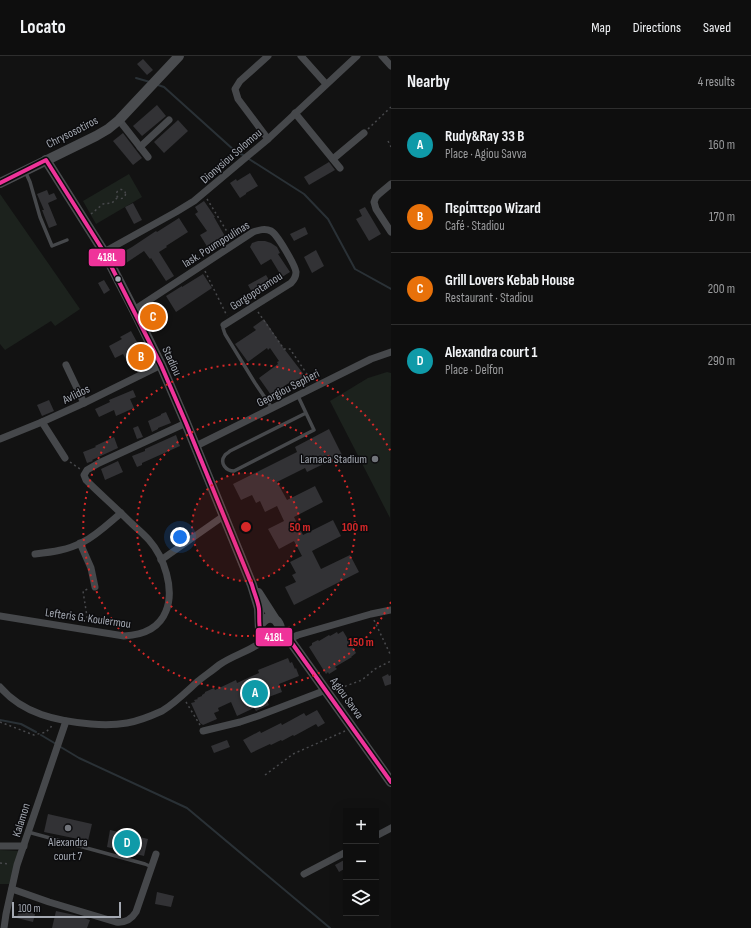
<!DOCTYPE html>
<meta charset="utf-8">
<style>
body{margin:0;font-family:"Sofia Sans Condensed",sans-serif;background:#1c1c1c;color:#f1f3f6}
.controls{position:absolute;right:12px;bottom:12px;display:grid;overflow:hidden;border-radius:0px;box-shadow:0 4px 16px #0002}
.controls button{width:36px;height:36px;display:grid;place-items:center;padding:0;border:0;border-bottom:1px solid #2e2e2e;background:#0e0e0e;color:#f1f3f6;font:20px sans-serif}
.scale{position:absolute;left:12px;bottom:10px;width:109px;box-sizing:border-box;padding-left:4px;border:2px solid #a4a9b2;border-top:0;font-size:11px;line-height:14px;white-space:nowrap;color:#a4a9b2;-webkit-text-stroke:3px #0c0c0e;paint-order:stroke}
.you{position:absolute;left:180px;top:481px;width:14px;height:14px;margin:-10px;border:3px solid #fff;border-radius:50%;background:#1a73e8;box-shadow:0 0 0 6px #1a73e833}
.badge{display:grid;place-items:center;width:26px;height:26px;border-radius:50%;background:#7c3aed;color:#fff;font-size:13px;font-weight:700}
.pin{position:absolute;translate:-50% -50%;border:2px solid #fff;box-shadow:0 1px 4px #0006}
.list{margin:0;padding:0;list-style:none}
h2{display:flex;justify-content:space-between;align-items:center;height:52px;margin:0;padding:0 16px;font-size:17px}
h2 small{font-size:13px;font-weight:400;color:#9b9c9e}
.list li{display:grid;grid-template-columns:26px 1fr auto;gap:12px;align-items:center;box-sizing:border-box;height:72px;padding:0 16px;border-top:1px solid #2e2e2e}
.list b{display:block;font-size:15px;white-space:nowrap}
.list p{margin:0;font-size:13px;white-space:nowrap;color:#9b9c9e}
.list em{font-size:13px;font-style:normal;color:#9b9c9e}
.icon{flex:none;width:22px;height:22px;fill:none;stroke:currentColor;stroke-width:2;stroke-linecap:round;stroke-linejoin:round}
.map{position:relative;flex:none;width:391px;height:872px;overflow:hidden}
header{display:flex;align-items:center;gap:24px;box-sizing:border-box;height:56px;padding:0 20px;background:#0e0e0e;border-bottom:1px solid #2e2e2e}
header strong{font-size:19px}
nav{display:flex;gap:22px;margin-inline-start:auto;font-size:14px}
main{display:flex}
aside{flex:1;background:#0e0e0e}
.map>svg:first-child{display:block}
.green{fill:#1c221d}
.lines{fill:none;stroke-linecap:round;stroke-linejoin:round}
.stream{stroke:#2a3136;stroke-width:2}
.building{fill:#323235}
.path{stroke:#48494c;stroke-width:1.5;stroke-dasharray:2 3;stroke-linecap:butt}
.lane{stroke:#46484b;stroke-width:3.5}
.street{stroke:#46484b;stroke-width:7}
.secondary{stroke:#4a4c4f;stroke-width:10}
.bus-1-casing{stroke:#0c0c0e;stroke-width:7}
.bus-1{stroke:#ef339a;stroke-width:4}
.ring{fill:none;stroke:#d62828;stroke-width:2;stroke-dasharray:2 4}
.bus-dot{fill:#a4a9b2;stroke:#0c0c0e;stroke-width:1.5}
.poi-dot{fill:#71747a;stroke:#0c0c0e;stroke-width:1.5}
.labels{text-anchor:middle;stroke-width:3;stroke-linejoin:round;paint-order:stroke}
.street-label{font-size:12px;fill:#a4a9b2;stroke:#0c0c0e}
.poi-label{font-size:12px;fill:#a4a9b2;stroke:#0c0c0e;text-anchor:end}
.centre{fill:#d62828;stroke:#0c0c0e;stroke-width:2}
.ring-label{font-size:12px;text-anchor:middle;font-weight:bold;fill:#d62828;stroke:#0c0c0e;stroke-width:3;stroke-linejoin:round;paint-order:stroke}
.line-badge{stroke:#0c0c0e;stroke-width:1.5}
.badge-label{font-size:11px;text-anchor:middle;font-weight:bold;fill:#fff}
</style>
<header>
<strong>Locato</strong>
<nav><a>Map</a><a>Directions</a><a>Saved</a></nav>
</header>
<main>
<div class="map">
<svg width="391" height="872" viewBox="0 0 391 872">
<rect width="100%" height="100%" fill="#121212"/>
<!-- green -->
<g class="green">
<polygon points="129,118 142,141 96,168 83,145"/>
<polygon points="0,138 80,253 55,270 51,265 5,294 0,288"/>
<polygon points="387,316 391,317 390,462 330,345 368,322"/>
<polygon points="0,794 19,795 9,828 0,828"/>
</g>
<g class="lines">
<!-- stream -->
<g class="stream">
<polyline points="136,22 150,26"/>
<polyline points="158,29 164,31 235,95 245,100"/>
<polyline points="249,103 304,138 328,163 355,213 391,233"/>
<polyline points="0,664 21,668 36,676"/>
<polyline points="41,679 56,688"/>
<polyline points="59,690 79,702 187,752 330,872"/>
</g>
</g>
<!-- building -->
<g class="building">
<polygon points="143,3 153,14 147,19 137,8"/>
<polygon points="157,49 166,60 142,80 133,70"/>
<polygon points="178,64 188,75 164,97 154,86"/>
<polygon points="123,77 142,102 133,109 113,85"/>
<polygon points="329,106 335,114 309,129 304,121"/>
<polygon points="250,117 258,130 246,137 246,138 240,142 230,127 236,123 237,125"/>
<polygon points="47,134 49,139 54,137 57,143 48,147 57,169 49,172 42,154 44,154 37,138"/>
<polygon points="204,145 215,161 214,161 226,182 208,192 200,179 207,175 195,158 198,156 195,151"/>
<polygon points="133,147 142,164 134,168 125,151"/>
<polygon points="365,151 381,178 369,185 356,163 362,160 359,154"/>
<polygon points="179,162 188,176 166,190 167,191 159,196 174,220 166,225 151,202 150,203 144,195 126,207 122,201 123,196 132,191 156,175 157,176"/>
<polygon points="305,171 308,178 294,185 290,178"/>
<polygon points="258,185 265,185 271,187 277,191 280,197 278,198 290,216 282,221 271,203 261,209 250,191 252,187"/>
<polygon points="316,194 324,210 312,217 304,201"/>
<polygon points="203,218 212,232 176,256 166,240 182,230 182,231"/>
<polygon points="266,219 272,229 254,240 248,229"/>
<polygon points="104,224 110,234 104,238 98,227"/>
<polygon points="155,250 161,260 158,262 162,268 155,273 147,261 148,254"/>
<polygon points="264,263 282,290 305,320 294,328 292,325 271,339 259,322 278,308 277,306 279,305 270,292 268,294 267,292 248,306 235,288 256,274 253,271"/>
<polygon points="131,275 149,308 136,315 134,312 131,313 123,298 115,302 109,290 122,283 120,281"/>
<polygon points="133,334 136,341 130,343 134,352 116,360 114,354 99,361 95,353 110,346 109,344"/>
<polygon points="49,344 54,355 42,360 37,349"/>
<polygon points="166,356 171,367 158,372 158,373 152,376 148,365 161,359 161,358"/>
<polygon points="138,370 143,381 137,383 133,372"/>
<polygon points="329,373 342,399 307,416 305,412 277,426 287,444 315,430 323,446 294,461 303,479 333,464 341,480 312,495 321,513 350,499 359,516 294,549 285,531 296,526 292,519 296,517 290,506 302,500 294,485 279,493 268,473 284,465 277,450 265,456 260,445 256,447 252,439 241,444 233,428 297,396 295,391"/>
<polygon points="176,379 180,390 142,407 142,409 137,411 132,400 145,395 145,393"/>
<polygon points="114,381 118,392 92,404 93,405 87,407 83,396 96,391 95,390"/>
<polygon points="118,405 123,416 105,424 101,413"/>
<polygon points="343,575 356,597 351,601 352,601 335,611 337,613 329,618 328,616 326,618 309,591 312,589 312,587 318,584 319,585 329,579 330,580 337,576 338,578"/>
<polygon points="288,602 290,607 292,606 295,613 296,612 299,620 279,628 282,636 266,642 269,649 256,655 254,652 237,660 231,646 218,652 219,655 214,657 217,663 203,669 200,667 191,647 195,646 194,644 198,643 197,642 202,640 202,639 205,637 205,636 214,632 215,634 236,624 237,627 259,617 258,614"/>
<polygon points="388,618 389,620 391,619 391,628 385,630 382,621"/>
<polygon points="317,654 325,667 318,671 316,668 294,680 293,679 282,685 281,684 271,689 270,688 251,697 243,684 260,675 261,677 281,667 282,669 304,657 306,660"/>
<polygon points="227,684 230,691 214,697 211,690"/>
<polygon points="48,758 92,768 88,785 44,776"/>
<polygon points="110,774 148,783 144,800 107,791"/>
<polygon points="346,803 346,812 339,816 335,809"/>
<polygon points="157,836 174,840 171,851 155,848"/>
<polygon points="19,853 35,858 33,866 17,862"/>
<polygon points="56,855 79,860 90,864 87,872 52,872"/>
</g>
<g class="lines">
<!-- path -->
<g class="path">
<polyline points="368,73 391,51"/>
<polyline points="388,85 391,91"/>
<circle cx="121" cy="138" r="4.5"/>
<polyline points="207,143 231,182"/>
<polyline points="91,158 103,148 112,147 118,141"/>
<polyline points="205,215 227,260"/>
<polyline points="258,256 284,293 290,293 311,324"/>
<polyline points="70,406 80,413"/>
<polyline points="374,564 391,600"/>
<polyline points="88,567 83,535 88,533"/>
<polyline points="336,635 343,631 362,624 375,613 391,605"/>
<polyline points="186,646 200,669"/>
<polyline points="0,666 34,679 46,676 51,671 52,668"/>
<polyline points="265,719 293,698 345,675"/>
<polyline points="0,807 10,808"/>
</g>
<!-- lane -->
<g class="lane">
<polyline points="25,115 30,126 40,161 52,190 67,184"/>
<polyline points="224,269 223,272 225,278 255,327 272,352"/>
<path d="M 298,340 L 314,374 L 234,415 C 226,415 219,407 225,399 C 226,398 228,397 230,395 L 306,357"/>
<polyline points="28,776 145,808 152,811"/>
</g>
<!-- street -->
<g class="street">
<polyline points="301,0 326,28"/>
<polyline points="382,0 391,10"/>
<polyline points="295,57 340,112"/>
<polyline points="119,64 148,101"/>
<polyline points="268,83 238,43 235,33 240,25 268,0"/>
<polyline points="140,91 169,64"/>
<polyline points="333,103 364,77"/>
<polyline points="391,128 379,138 376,141 374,146 376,153 391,176"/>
<polyline points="104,196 176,156 194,145 268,83 357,0"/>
<path d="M 134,254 L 253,176 C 259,174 265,172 271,175 C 277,178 295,209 296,216 C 296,220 294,224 291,227 L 224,269"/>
<polyline points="66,309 84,347"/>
<polyline points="42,366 65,402"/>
<polyline points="0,383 42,366 84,347 161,309"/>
<polyline points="196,390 371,303 391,296"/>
<polyline points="80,487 91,512 95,531"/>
<path d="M 35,498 C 52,496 68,494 83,486 C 97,479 109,467 121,457"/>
<polyline points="161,504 225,459"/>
<path d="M 0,560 L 124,580 C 142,579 159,573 166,555 C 175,533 164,501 149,484 C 143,477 135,471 129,465 C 115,451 100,438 86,424 L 84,419 L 87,414 L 99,407 L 186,367"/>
<polyline points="289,583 298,579 371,558 391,554"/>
<path d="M 0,631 C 23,658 57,665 91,668 C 103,669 115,669 127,667 C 139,665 151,660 162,655 C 175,647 186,636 197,626 C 204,620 212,615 219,609 C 235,598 252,595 267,582"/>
<polyline points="203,675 240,666 258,660 326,634"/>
<polyline points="376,780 391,772"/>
<polyline points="0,790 24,790"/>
<polyline points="304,818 346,796"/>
<path d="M 12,833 L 49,846 L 116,866 C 125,867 131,864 136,856 L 156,798"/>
<polyline points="4,872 6,858 17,809 66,665"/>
</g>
<!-- secondary -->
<g class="secondary">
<path d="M 46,104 L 104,196 L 134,254 L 161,309 L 186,367 L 252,529 L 259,552 L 260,575 C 262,579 265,582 270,582 C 291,583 275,547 260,569"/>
<polyline points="0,127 96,80 108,73 119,64 179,0"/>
<polyline points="258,537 274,562"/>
<polyline points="280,575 289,583 391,726"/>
</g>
<defs>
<path id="bus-1" d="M 0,127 L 46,104 L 104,196 L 161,309 L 186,367 L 252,529 C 254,537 258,545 259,553 C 260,562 256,582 270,582 C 275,582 278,578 280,575 L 289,583 L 391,726"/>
</defs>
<!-- bus-1 casing -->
<use href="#bus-1" class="bus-1-casing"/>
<!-- bus-1 -->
<use href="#bus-1" class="bus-1"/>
</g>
<!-- distance rings -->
<circle cx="246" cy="471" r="54" fill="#d62828" fill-opacity=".12"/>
<g class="ring">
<circle cx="246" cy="471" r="54"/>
<circle cx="246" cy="471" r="109"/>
<path d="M391 546A163 163 0 1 1 391 396"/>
</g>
<!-- markers -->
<circle class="bus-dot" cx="118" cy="223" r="3.5"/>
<g class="poi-dot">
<circle cx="375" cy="403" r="4"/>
<circle cx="68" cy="772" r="4"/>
</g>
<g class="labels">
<!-- street labels -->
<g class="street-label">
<text transform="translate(72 76) rotate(-27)" y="4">Chrysosotiros</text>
<text transform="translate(231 100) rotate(-41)" y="4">Dionysiou Solomou</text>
<text transform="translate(216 188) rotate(-32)" y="4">lask. Poumpoulinas</text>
<text transform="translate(256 235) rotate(-33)" y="4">Gorgopotamou</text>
<text transform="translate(172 305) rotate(65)" y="4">Stadiou</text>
<text transform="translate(288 332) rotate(-27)" y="4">Georgiou Sepheri</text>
<text transform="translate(76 338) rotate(-26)" y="4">Avlidos</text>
<text transform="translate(88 562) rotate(8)" y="4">Lefteris G. Koulermou</text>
<text transform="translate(347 642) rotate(54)" y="4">Agiou Savva</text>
<text transform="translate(21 764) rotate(-73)" y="4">Kalamon</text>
</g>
<!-- poi labels -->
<g class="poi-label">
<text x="367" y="407">Larnaca Stadium</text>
<text x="68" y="790" text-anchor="middle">Alexandra<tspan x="68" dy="14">court 7</tspan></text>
</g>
</g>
<circle cx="246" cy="471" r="6" class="centre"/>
<g class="ring-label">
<text x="300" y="475">50 m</text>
<text x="355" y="475">100 m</text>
<text x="361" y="590">150 m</text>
</g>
<g class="line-badge">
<rect x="88" y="192" width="38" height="19" rx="4" fill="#ef339a"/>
<rect x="255" y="571" width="38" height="20" rx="4" fill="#ef339a"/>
</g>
<g class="badge-label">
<text x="107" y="205">418L</text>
<text x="274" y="585">418L</text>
</g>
</svg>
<div class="controls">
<button>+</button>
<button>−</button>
<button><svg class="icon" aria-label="layers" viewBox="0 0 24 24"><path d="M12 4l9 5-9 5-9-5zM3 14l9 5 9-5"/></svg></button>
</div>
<div class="scale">100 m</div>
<div class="you"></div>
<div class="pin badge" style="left:255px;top:637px;background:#0f9aa8">A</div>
<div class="pin badge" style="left:141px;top:301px;background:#e8710a">B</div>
<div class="pin badge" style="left:153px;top:261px;background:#e8710a">C</div>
<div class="pin badge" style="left:127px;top:787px;background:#0f9aa8">D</div>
</div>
<aside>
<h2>Nearby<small>4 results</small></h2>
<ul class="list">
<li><span class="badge" style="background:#0f9aa8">A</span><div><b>Rudy&amp;Ray 33 B</b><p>Place · Agiou Savva</p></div><em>160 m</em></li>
<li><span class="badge" style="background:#e8710a">B</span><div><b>Περίπτερο Wizard</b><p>Café · Stadiou</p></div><em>170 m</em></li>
<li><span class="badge" style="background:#e8710a">C</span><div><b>Grill Lovers Kebab House</b><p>Restaurant · Stadiou</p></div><em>200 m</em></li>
<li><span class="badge" style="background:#0f9aa8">D</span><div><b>Alexandra court 1</b><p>Place · Delfon</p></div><em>290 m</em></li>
</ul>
</aside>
</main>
